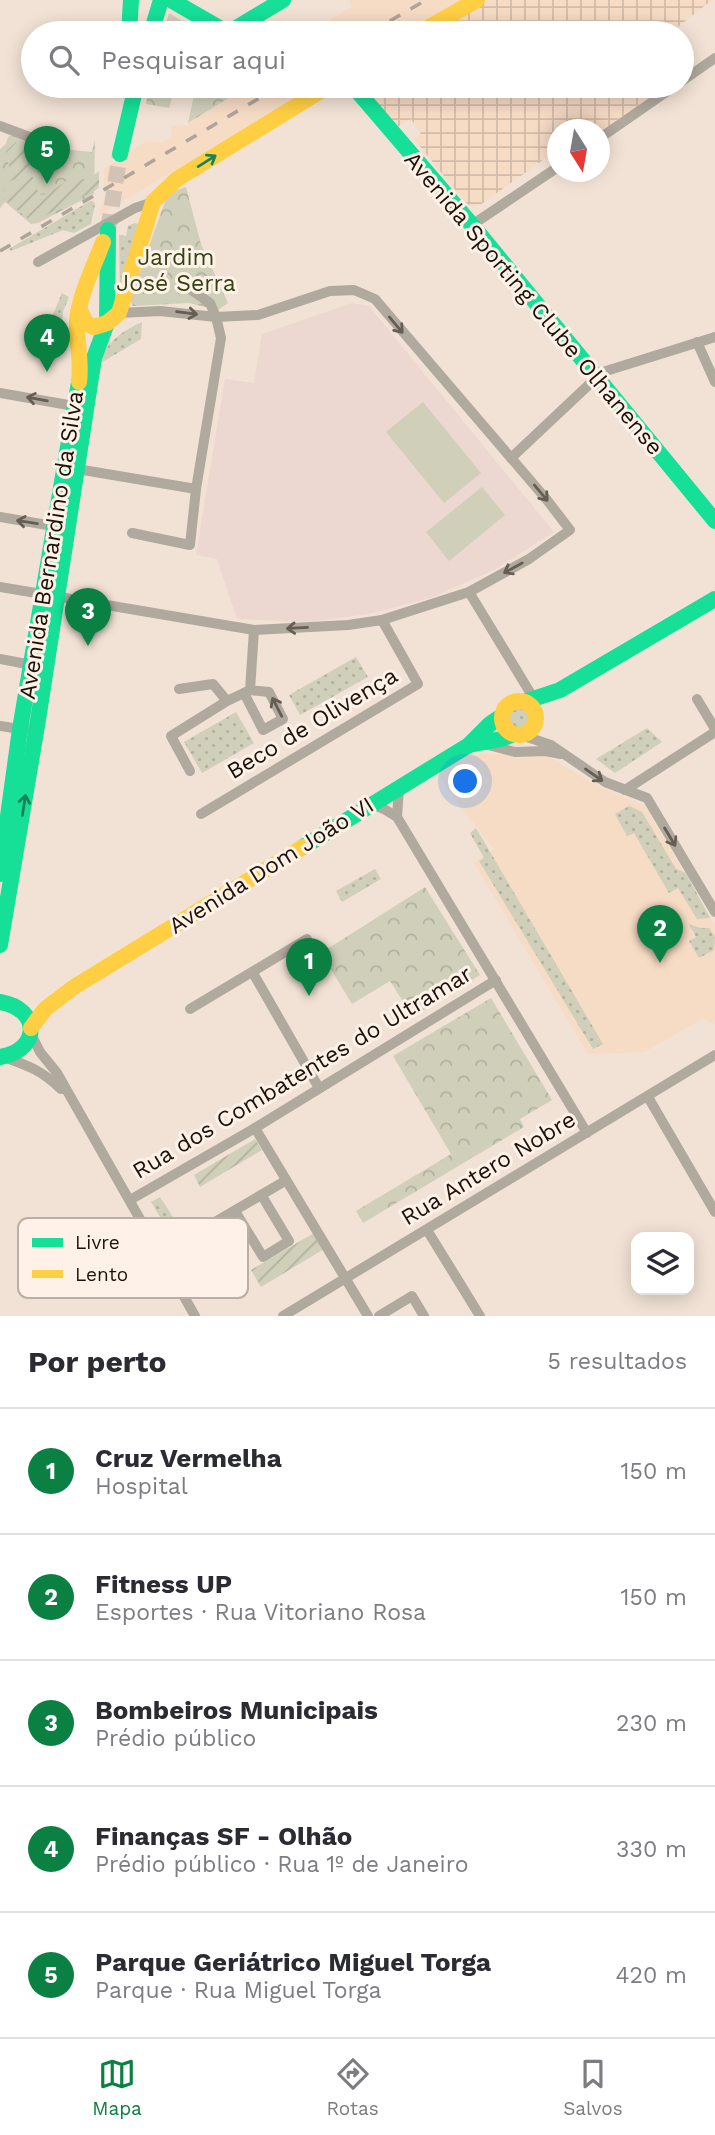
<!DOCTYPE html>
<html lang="pt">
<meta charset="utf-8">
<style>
body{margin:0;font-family:"Work Sans",sans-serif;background:#f2f2f3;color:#2b2b33}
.controls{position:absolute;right:21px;bottom:21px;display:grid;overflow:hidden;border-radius:14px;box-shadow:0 4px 18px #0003}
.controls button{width:63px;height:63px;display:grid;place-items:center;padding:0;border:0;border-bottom:2px solid #e1e1e2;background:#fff;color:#2b2b33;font:35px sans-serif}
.compass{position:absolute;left:547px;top:119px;width:63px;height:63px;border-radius:50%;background:#fff;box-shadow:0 4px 18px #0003;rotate:169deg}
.you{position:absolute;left:466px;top:782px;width:24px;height:24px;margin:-18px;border:5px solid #fff;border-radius:50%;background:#1a73e8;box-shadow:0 0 0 10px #1a73e833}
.badge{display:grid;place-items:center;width:46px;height:46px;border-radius:50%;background:#0b8043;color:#fff;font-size:23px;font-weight:700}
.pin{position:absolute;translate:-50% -58px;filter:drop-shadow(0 2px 4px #0008)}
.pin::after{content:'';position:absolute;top:37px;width:24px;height:21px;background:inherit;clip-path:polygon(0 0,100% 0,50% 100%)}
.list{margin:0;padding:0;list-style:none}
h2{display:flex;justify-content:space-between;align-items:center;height:91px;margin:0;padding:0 28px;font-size:30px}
h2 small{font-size:23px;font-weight:400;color:#7c7c81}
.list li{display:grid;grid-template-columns:46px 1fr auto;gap:21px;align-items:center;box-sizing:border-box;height:126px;padding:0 28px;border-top:2px solid #e1e1e2}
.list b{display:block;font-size:26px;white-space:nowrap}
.list p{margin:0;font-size:23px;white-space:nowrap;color:#7c7c81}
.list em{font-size:23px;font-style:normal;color:#7c7c81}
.icon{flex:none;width:38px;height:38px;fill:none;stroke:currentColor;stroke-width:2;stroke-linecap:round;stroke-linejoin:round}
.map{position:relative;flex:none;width:715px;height:1316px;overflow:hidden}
.search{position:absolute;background:#fff;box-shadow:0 4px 18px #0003;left:21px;right:21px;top:21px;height:77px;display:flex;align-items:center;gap:18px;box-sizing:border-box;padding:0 24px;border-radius:38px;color:#7c7c81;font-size:26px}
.sheet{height:721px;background:#fff}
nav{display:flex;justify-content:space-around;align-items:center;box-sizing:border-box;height:98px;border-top:2px solid #e1e1e2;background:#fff;font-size:19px;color:#7c7c81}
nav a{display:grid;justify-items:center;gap:4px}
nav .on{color:#0b8043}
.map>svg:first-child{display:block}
.built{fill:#f6dbc5}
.industrial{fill:url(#industrial-grid)}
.education{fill:#edd7d1}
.grass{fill:url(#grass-dots)}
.park{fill:url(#park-crowns)}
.garden{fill:url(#garden-furrows)}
.pitch{fill:#cfcfba}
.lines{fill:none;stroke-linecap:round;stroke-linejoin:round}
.secondary-tunnel{stroke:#d2c3b7;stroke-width:16;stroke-dasharray:16 8;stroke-linecap:butt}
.street{stroke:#b0a99e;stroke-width:10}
.fast{stroke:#16e098;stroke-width:16}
.slow{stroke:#ffcf43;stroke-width:16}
.rail{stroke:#ada49a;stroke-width:3.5;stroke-dasharray:12 12;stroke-linecap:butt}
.oneway{stroke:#198358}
.oneway2{stroke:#665e54}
.labels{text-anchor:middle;stroke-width:6;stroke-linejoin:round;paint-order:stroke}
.park-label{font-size:23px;fill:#324312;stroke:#fef2e8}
.street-label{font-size:23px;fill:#1c120a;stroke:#fef2e8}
.key{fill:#fef2e8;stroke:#baafa5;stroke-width:2}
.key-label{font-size:19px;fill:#1c120a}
</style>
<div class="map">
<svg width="715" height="1316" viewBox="0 0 715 1316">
<defs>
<pattern id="industrial-grid" width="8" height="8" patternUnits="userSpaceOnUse" patternTransform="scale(1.75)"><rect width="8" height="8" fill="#f6dbc5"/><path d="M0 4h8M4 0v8" fill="none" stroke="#d2bba8"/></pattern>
<pattern id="grass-dots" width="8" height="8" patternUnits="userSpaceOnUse" patternTransform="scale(1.75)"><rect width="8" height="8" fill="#cfcfba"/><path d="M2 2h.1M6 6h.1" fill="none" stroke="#b1b19f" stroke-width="1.8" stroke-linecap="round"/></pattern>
<pattern id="park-crowns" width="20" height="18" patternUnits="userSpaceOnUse" patternTransform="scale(1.75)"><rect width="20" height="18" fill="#cfcfba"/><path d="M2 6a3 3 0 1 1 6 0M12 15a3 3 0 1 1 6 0" fill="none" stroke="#b1b19f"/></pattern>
<pattern id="garden-furrows" width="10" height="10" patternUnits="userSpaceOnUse" patternTransform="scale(1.75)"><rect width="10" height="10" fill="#cfcfba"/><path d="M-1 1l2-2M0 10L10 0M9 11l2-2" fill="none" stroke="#b1b19f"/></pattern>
</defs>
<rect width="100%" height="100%" fill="#f2e2d5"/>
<!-- built -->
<g class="built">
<polygon points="349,0 467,0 409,33 307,33 352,7"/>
<polygon points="248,86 318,86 99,215 103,199 107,196 104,184 104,169 146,141 161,143 171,138 172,125 188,126 188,123 208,109"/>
<polygon points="461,753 547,756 600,787 645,806 715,926 715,1024 702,1019 644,1052 588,1054 474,863 494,849 449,792 437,770"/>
</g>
<!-- industrial -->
<g class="industrial">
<polygon points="488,0 712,0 670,33 428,33"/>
<polygon points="363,86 652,86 654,89 647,99 600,132 593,125 586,129 558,130 557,150 480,205 474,207 466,203 414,139 421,134 411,119 397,127"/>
</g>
<!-- education -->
<polygon class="education" points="352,303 369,306 554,532 494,570 430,598 369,614 308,622 237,619 217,559 196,555 225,379 254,383 262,334"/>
<!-- grass -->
<g class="grass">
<polygon points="90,201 93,201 95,204 91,224 74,233 63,230 11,251 9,249"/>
<polygon points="135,223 139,224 120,297 119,235 126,236 128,226"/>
<polygon points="62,293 69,297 63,312 61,348 40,344"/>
<path d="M 142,322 L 141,339 L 99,364 C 105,343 122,331 142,322 Z"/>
<polygon points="356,657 368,677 300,715 289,695"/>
<circle cx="519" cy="718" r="10"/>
<polygon points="236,712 254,743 202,773 184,742"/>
<polygon points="647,728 662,742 615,773 596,759"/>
<polygon points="629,806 642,812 676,869 686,873 710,918 697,919 678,888 669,893 634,833 627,836 615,814"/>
<polygon points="476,828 603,1044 593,1049 479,861 484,858 470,833"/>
<polygon points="375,869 381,879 342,902 336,891"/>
<polygon points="689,924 700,928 709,928 715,937 714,950 699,958 689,941 696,937"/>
<polygon points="160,1197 180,1228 167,1233 159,1232 166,1227 151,1202"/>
</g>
<!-- park -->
<g class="park">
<polygon points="169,13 202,33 163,33"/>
<polygon points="149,86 248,86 188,123 195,91 175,88 169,108 146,104"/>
<polygon points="13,135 53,148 92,152 95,140 94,194 38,223 31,224 5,202 0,208 0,149 6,144 8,137"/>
<polygon points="186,187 201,244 228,303 218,310 189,303 133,306 130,300 168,193"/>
<polygon points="425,887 480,975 413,1017 390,981 352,1004 321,953"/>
<polygon points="491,998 552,1100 520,1119 524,1127 363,1223 356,1211 451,1154 393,1056"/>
</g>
<!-- garden -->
<g class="garden">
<polygon points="16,142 41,151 20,177 3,184 1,181 10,168 6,157 6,151"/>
<polygon points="51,150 57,162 41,176 32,167 44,153"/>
<path d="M 99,171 L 99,187 L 96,190 L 32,222 L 4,199 L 0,204 L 3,190 L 18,183 L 27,173 L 39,182 L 37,189 L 40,195 L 47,194 L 69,179 C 81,182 90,178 99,171 Z"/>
<polygon points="255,1139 262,1150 200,1187 194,1175"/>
<polygon points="314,1233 324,1249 261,1287 251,1270"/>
</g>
<!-- pitch -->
<g class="pitch">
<polygon points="423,402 481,473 444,503 386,432"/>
<polygon points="482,487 505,515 449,561 426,532"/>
</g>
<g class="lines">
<!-- secondary-tunnel -->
<polyline class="secondary-tunnel" points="108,230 120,154"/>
<!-- street -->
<g class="street">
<polyline points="682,81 715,58"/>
<polyline points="0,126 51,145"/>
<polyline points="600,138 675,86"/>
<polyline points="472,225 558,167"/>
<polyline points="38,262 135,208 153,202"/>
<polyline points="697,342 715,382"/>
<polyline points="0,393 74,406"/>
<polyline points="511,458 596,378 606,371 715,337"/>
<polyline points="77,469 196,489"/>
<polyline points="0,517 53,526"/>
<polyline points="132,533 190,545 196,489 221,338 216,317 210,303 190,289"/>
<polyline points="0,587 254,630 348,625 382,620 469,592 529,559 570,530 547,500 375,299 354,290 330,291 258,315 216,317 160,311 119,313"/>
<polyline points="469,592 534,699"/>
<polyline points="0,659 32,665"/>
<polyline points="179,689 213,684 227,701"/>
<polyline points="250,690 269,692 283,719 263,730 244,693 250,690 254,630"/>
<polyline points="697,699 715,729"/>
<polyline points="0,726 26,730"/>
<polyline points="521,735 551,745 605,782 647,798 715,912"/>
<polyline points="488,745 515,752 545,751 561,754"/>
<polyline points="190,771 171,736 227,701 244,693"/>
<polyline points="625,790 715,732"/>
<polyline points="371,804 384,809 397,817 587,1133"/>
<polyline points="201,814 418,684 382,620"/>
<polyline points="397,817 399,788"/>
<polyline points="253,973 319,1088"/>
<polyline points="190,1009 307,939"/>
<polyline points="31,1034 40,1052 57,1073 195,1316"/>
<path d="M 4,1057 C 29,1066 41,1070 61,1089"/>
<polyline points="648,1097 715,1212"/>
<polyline points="255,1128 368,1316"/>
<polyline points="130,1200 255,1128 496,980"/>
<polyline points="235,1211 263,1257 289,1241 262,1196"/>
<polyline points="427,1230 480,1316"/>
<polyline points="160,1254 285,1181"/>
<polyline points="67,1270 145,1226"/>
<polyline points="283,1316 715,1055"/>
<polyline points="379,1316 412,1296 424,1316"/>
</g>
<!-- fast -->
<g class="fast">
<polyline points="171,0 228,33 283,0"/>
<polyline points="129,33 131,0"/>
<polyline points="151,33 161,0"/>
<polyline points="353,86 472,225 715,521"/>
<polyline points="120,154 136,86"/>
<polyline points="524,702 560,690 715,599"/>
<polyline points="469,745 501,739 514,734"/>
<polyline points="303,847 469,745 490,724 502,716"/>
<polyline points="0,874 20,729 79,382"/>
<polyline points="0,945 38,720 94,358 107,323 108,230"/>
<path d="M 0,1002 C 41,1009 41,1050 0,1057"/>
</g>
<!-- slow -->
<g class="slow">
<polyline points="419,33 477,0"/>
<polyline points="79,308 86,323 94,327 107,323 119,313 153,202 177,179 329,86"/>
<path d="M 79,382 C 82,361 76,341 77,321 C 79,296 94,266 103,242"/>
<circle cx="519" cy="718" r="17"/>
<polyline points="31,1028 45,1009 74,987 303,847"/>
</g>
<!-- rail -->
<g class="rail">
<polyline points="369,33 426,0"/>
<polyline points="0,251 280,86"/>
</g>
</g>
<!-- one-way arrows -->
<defs><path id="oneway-shaft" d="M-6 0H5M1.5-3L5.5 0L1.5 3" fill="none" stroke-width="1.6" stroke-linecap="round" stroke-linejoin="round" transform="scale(1.75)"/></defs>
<g class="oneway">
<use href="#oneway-shaft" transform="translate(207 161) rotate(-32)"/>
<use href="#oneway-shaft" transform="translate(24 805) rotate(-81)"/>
</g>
<g class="oneway2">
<use href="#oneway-shaft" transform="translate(187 313) rotate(7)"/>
<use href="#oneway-shaft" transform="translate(396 325) rotate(50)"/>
<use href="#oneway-shaft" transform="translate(37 399) rotate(-170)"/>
<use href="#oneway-shaft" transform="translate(541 493) rotate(50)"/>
<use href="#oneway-shaft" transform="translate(27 522) rotate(-171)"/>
<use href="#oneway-shaft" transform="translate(513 568) rotate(151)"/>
<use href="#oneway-shaft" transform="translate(297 628) rotate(177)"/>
<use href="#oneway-shaft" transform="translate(277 707) rotate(-117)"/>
<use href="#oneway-shaft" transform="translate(594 775) rotate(35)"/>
<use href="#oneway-shaft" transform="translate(670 837) rotate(59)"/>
</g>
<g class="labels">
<!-- park labels -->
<g class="park-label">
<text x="176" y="265">Jardim<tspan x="176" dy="26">José Serra</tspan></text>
</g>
<!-- street labels -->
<g class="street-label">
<text transform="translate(534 303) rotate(50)" y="8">Avenida Sporting Clube Olhanense</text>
<text transform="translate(51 545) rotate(-81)" y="8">Avenida Bernardino da Silva</text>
<text transform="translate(312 723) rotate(-31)" y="8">Beco de Olivença</text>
<text transform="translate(271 865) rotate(-32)" y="8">Avenida Dom João VI</text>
<text transform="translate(302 1072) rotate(-31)" y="8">Rua dos Combatentes do Ultramar</text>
<text transform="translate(488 1168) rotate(-31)" y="8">Rua Antero Nobre</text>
</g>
</g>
<!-- legend -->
<rect x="18" y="1218" width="230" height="80" rx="10" class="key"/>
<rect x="32" y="1238" width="31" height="9" fill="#16e098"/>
<rect x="32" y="1270" width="31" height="8" fill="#ffcf43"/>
<g class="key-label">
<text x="75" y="1249">Livre</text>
<text x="75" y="1281">Lento</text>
</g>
</svg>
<div class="controls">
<button><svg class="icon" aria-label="layers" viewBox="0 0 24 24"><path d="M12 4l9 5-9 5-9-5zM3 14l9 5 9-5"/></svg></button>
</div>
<svg class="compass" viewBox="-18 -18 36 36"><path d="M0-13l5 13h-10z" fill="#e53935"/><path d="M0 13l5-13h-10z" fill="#7c7c81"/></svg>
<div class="you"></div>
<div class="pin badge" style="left:309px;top:996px">1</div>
<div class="pin badge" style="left:660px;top:963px">2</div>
<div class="pin badge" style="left:88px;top:646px">3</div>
<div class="pin badge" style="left:47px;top:372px">4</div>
<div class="pin badge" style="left:47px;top:184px">5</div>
<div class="search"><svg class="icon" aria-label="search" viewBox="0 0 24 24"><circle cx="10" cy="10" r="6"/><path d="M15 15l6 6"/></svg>Pesquisar aqui</div>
</div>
<section class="sheet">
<h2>Por perto<small>5 resultados</small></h2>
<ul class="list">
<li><span class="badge">1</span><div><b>Cruz Vermelha</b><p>Hospital</p></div><em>150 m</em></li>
<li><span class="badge">2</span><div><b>Fitness UP</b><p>Esportes · Rua Vitoriano Rosa</p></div><em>150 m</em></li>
<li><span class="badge">3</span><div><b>Bombeiros Municipais</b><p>Prédio público</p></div><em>230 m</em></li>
<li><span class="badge">4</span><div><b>Finanças SF - Olhão</b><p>Prédio público · Rua 1º de Janeiro</p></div><em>330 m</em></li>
<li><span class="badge">5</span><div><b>Parque Geriátrico Miguel Torga</b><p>Parque · Rua Miguel Torga</p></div><em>420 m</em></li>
</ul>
</section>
<nav>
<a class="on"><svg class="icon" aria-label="map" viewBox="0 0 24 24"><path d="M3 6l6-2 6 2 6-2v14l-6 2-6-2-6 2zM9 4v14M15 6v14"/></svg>Mapa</a>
<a><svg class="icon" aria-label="directions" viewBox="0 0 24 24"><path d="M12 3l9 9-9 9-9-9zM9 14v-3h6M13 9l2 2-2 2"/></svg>Rotas</a>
<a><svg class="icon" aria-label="saved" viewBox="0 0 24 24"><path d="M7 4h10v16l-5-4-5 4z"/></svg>Salvos</a>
</nav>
